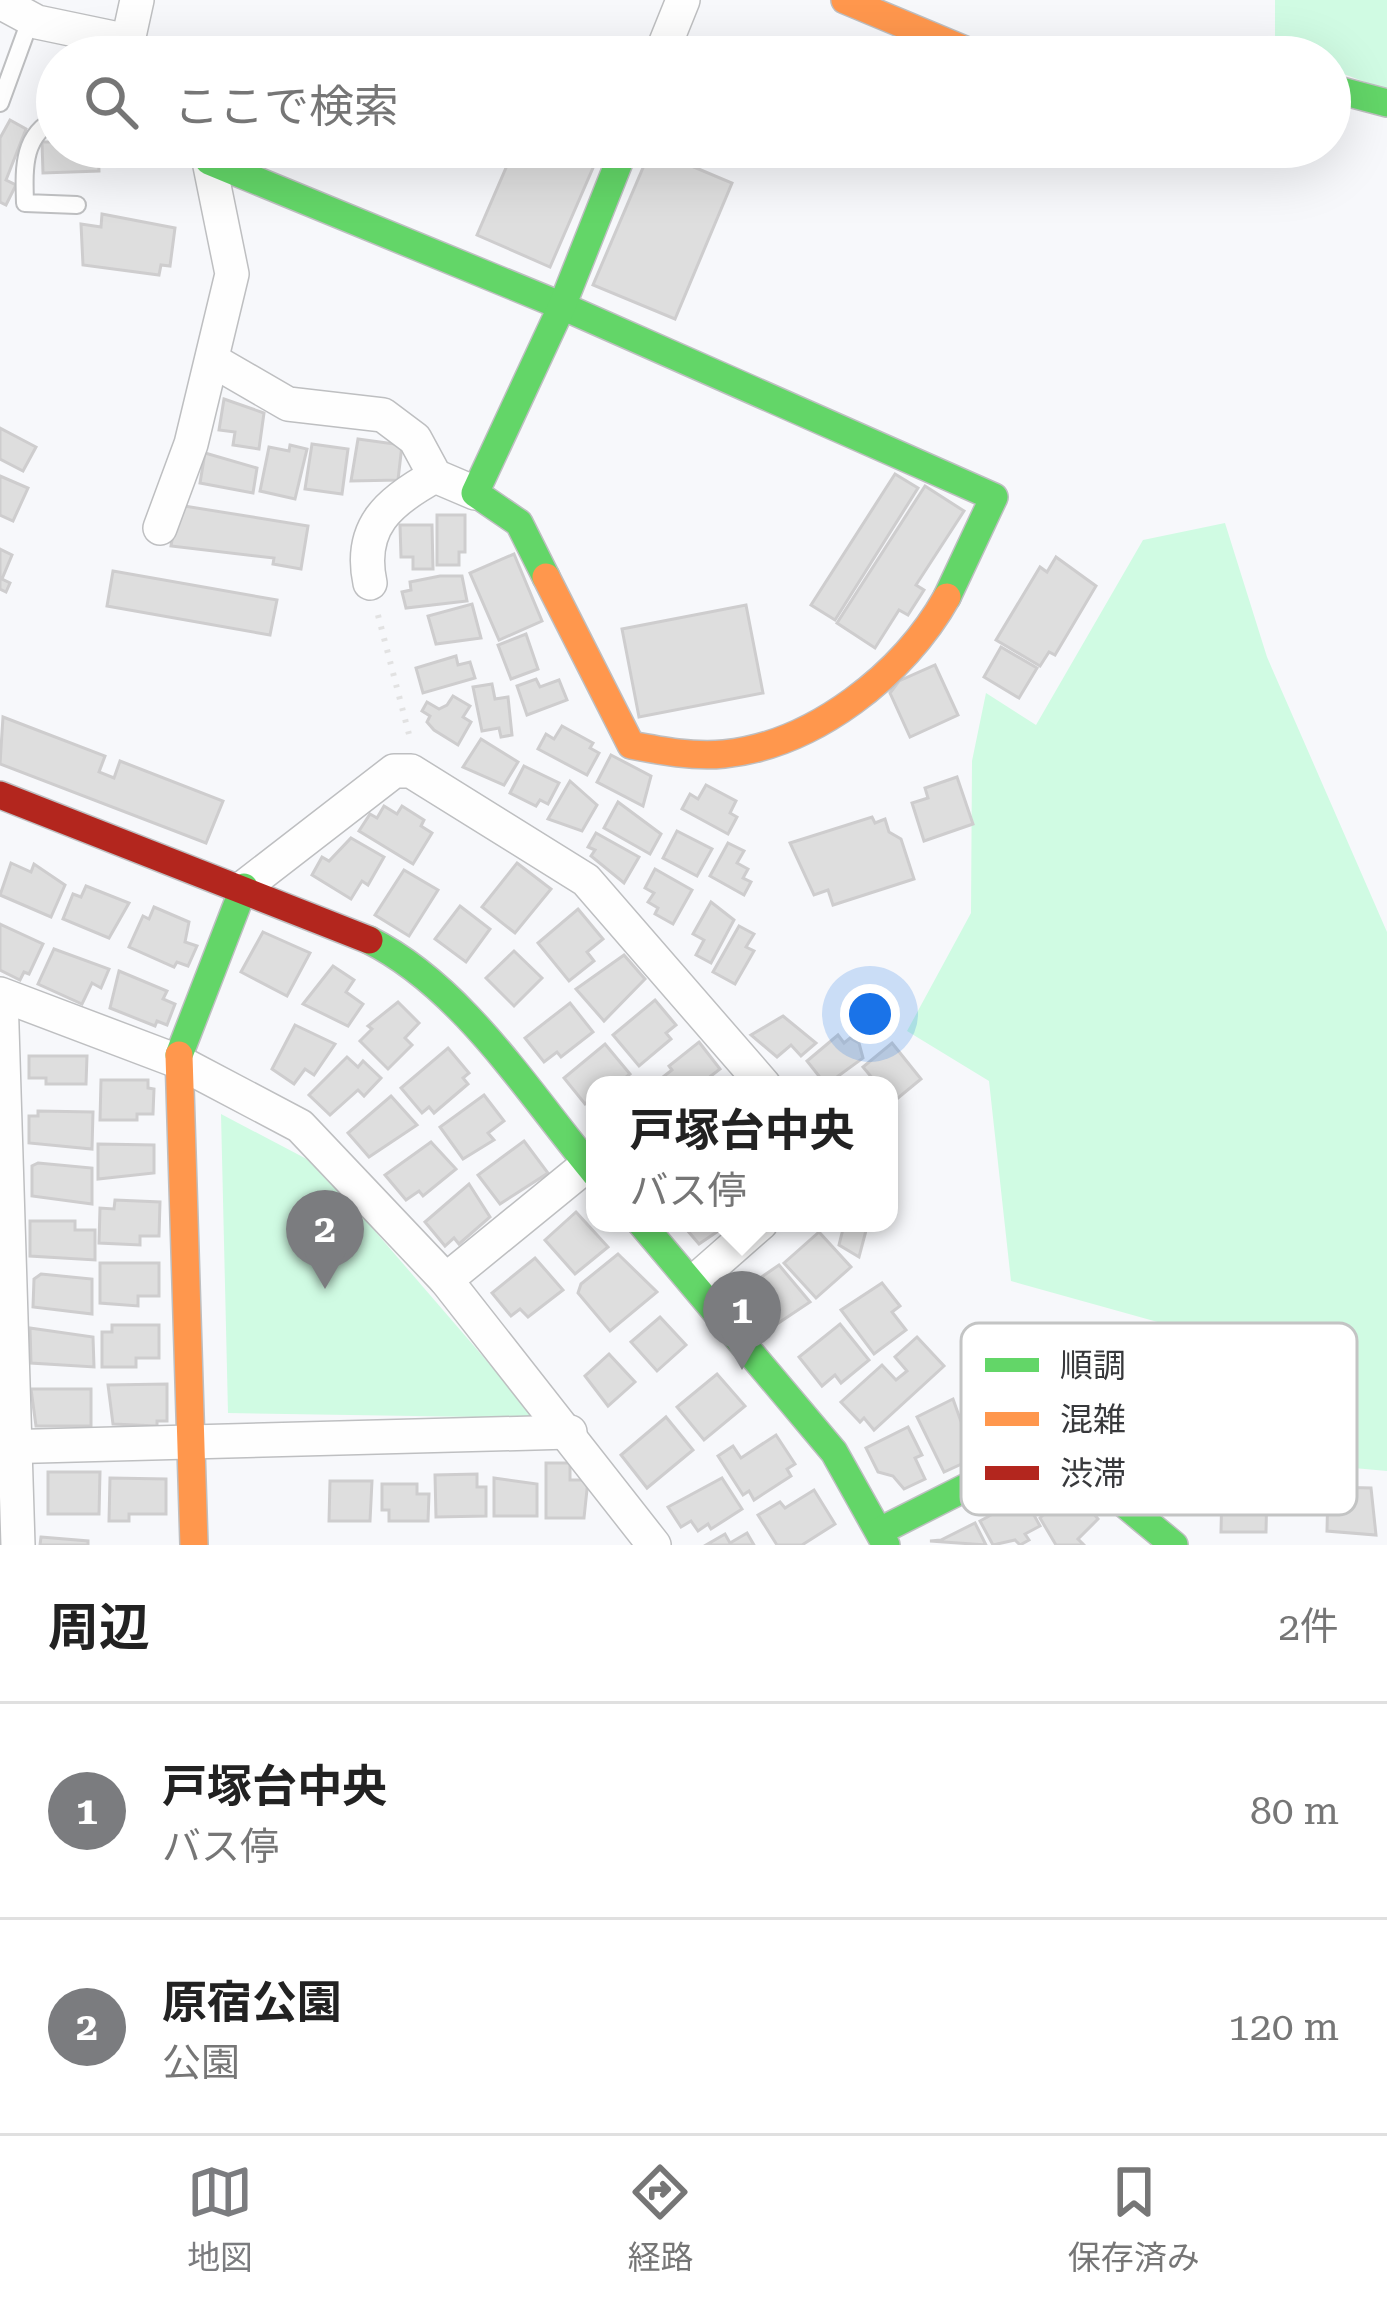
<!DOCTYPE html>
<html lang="ja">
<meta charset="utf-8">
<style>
body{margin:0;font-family:"Roboto Serif","Noto Sans JP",serif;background:#f2f2f2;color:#222}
.you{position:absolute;left:870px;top:1014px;width:42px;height:42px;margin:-30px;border:9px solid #fff;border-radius:50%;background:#1a73e8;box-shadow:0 0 0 18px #1a73e833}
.badge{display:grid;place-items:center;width:78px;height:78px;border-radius:50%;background:#7b7c7f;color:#fff;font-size:39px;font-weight:700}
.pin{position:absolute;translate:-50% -99px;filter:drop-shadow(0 3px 6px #0008)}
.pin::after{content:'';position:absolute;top:63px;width:42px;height:36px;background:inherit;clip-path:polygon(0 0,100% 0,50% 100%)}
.popup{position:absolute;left:586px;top:1076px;width:312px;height:156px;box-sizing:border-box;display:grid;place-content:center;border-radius:24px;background:#fff;filter:drop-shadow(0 3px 9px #0005);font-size:39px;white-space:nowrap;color:#767676}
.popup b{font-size:45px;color:#222}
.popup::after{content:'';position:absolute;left:50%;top:100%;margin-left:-24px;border:24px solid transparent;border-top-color:#fff}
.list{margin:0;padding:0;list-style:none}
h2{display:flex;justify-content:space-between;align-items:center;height:156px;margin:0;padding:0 48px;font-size:51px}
h2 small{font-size:39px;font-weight:400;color:#767676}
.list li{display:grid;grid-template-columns:78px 1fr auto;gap:36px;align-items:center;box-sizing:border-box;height:216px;padding:0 48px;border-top:3px solid #e0e0e0}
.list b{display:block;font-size:45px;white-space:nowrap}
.list p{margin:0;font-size:39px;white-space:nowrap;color:#767676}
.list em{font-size:39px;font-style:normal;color:#767676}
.icon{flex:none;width:66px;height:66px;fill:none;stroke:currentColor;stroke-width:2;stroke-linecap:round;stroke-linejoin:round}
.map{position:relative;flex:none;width:1387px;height:1545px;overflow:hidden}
.search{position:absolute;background:#fff;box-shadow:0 12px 48px #0002;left:36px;right:36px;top:36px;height:132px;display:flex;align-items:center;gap:30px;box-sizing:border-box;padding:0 42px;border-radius:66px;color:#767676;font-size:45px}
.sheet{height:588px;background:#fff}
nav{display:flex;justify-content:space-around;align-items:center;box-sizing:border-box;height:168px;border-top:3px solid #e0e0e0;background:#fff;font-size:33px;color:#767676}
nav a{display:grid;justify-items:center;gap:6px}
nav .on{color:#7b7c7f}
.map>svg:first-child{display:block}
.green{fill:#d0fbe3}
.building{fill:#dedede;stroke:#cecdce;stroke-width:3}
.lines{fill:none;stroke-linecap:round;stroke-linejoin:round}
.lane-casing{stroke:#bebfc1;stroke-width:20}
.street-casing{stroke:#bebfc1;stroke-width:36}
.fast-casing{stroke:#bebfc1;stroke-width:30}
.slow-casing{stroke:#bebfc1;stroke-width:30}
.jam-casing{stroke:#bebfc1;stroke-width:30}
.path{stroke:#e2e2e2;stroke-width:6;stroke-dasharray:3 9;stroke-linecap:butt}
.lane{stroke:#fefefe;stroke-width:16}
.street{stroke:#fefefe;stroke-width:33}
.fast{stroke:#63d668;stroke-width:27}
.slow{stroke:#ff974d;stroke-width:27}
.jam{stroke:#b3261e;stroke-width:27}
.key{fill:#fff;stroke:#c3c4c4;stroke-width:3}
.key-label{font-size:33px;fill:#38393c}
</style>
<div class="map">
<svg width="1387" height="1545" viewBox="0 0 1387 1545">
<rect width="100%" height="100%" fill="#f7f8fb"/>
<!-- green -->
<g class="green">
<polygon points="1275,0 1387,0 1387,90 1330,69 1330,57 1275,54"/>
<polygon points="1225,523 1267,657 1387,932 1387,1471 1209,1455 1172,1326 1011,1281 989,1081 907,1031 971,913 972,761 986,693 1036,725 1143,540"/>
<polygon points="221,1114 318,1165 536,1418 228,1413"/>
</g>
<!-- building -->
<g class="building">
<polygon points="10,120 26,129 6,180 16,185 6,205 0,202 0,138"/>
<polygon points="57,126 57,147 98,147 99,171 43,173 42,142 57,142"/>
<polygon points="515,147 602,147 550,267 477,235"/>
<polygon points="651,149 732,183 675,319 593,285"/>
<polygon points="102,214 175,228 170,266 161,265 159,275 83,265 81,224 101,227"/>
<polygon points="224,399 264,413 259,449 233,445 235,432 219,430"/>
<polygon points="0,428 36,447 23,471 0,459"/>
<polygon points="358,439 402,445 398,480 351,481"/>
<polygon points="312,444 348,449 342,494 305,489"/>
<polygon points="290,445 307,449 295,499 260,491 269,447 289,451"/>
<polygon points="205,453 257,468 253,493 200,483"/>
<polygon points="895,474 918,488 835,620 811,605"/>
<polygon points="0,476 28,488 13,521 0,515"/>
<polygon points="925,486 964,511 916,585 924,590 908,615 899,610 875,648 837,623"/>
<polygon points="178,505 308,526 301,569 273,564 274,558 171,546"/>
<polygon points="437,515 465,515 465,552 459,552 459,565 437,565"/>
<polygon points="400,525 432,525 433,569 413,569 413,557 401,557"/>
<polygon points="0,549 12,555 2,579 10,583 6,592 0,589"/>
<polygon points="514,554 542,621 499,640 470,573"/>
<polygon points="1056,557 1096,586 1055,655 1049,652 1040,666 996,640 1040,567 1047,572"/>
<polygon points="113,571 277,600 270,635 107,606"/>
<polygon points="440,576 462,576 467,601 406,608 402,592 411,590 410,582"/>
<polygon points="472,604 481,638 436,644 428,616"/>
<polygon points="746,605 763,693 639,717 622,629"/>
<polygon points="526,634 538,669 511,679 498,645"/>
<polygon points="1001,647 1037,668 1019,698 984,677"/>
<polygon points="456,656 458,665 470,662 475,678 423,693 416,668"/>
<polygon points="935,665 958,715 910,737 890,693 899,681"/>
<polygon points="536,679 540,687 559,680 567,700 527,715 517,686"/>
<polygon points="492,684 495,699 508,697 512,735 501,737 499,728 482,731 473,687"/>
<polygon points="453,696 470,706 463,717 471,722 458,745 434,730 427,722 430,716 422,711 427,702 439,709 447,705"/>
<polygon points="3,717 105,756 99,772 114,778 120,761 223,801 206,843 0,764"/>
<polygon points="562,726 593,743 590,748 599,753 587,775 538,749 546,734 554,739"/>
<polygon points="481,739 518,762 504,785 463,767"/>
<polygon points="611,755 651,776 643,806 597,782"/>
<polygon points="524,766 559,783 548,804 540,800 536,806 510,793"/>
<polygon points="957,777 973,824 924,841 912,803 928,798 925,788"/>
<polygon points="570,781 597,805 582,831 548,819"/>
<polygon points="706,785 736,801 730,813 737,817 728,834 682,809 690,794 698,799"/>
<polygon points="618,802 661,834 650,854 604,828"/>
<polygon points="384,806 397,814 402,806 424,820 421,826 432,833 413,864 359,831 370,814 377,818"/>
<polygon points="872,817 875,823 885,819 889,832 901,839 914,879 833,905 828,890 814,895 790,843"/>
<polygon points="677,831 712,849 697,876 663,858"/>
<polygon points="596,833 639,857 624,883 591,856 595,850 588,847"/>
<polygon points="351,838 384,857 368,885 362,881 351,899 312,875 322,857 329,861"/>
<polygon points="728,843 744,851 737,863 748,869 743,878 751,882 744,895 710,876"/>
<polygon points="11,863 31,872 34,864 65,885 51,917 0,895"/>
<polygon points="517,863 551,889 515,933 482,907"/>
<polygon points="655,869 692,890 673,924 655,914 658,908 648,902 654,893 645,888"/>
<polygon points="404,870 438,890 409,936 375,915"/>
<polygon points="86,886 129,903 109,938 63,919 73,894 81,897"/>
<polygon points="711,902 734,920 711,963 696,955 704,940 693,934"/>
<polygon points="460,906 490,929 466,962 435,939"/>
<polygon points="154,907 189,922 185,942 197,946 188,966 177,962 174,967 129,947 143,916 149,919"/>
<polygon points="578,909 603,939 587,952 594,961 569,981 538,943"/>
<polygon points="0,924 43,944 29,974 24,972 20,980 0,970"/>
<polygon points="739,926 754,934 746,947 754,951 735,984 713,972"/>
<polygon points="263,932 310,953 287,996 241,972"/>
<polygon points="54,949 109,969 101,988 92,983 82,1004 38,984"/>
<polygon points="514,951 542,978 514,1006 486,978"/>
<polygon points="624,955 645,979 604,1021 576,989"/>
<polygon points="333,966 354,980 346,992 363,1004 348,1026 303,1004"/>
<polygon points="119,971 167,991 163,999 175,1004 167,1025 157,1021 155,1026 110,1008"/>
<polygon points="655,1000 676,1025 666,1033 671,1039 639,1066 613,1035"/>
<polygon points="398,1002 419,1023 405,1038 412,1045 388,1069 360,1041 372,1029 368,1026"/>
<polygon points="570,1003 593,1032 561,1057 557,1052 544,1062 525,1038"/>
<polygon points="783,1016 816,1043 801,1056 791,1045 777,1057 751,1035"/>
<polygon points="295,1025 335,1044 314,1075 305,1069 294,1084 272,1069"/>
<polygon points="838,1035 844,1043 850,1038 859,1043 863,1058 826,1085 807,1061"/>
<polygon points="699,1042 720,1069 707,1079 711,1084 663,1085 659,1080 672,1070 669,1066"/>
<polygon points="892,1043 921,1079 892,1103 889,1085 878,1085 863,1067"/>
<polygon points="605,1044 630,1074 616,1085 595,1085 595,1096 585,1104 564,1078"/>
<polygon points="448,1048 469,1073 463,1078 468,1084 434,1113 429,1107 422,1113 401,1088"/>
<polygon points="29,1056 87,1056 86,1084 46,1084 46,1078 29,1078"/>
<polygon points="347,1057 358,1067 363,1061 381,1078 364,1096 358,1090 330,1115 309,1095"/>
<polygon points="101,1080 148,1080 148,1088 154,1089 153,1114 137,1114 137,1120 100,1120"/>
<polygon points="484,1095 504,1121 488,1133 494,1140 463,1159 440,1127"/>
<polygon points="391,1096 417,1125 369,1157 348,1133"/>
<polygon points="38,1111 93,1112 92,1149 29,1143 29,1116 38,1116"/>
<polygon points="524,1141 548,1173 500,1204 478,1175"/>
<polygon points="431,1142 456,1169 423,1196 419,1191 406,1200 385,1175"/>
<polygon points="98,1144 154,1145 154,1173 98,1179"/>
<polygon points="38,1163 92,1168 92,1204 32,1196 32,1166"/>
<polygon points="469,1184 490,1217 459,1244 454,1238 445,1246 425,1222"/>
<polygon points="115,1200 160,1202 159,1236 140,1236 140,1245 99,1243 100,1208 114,1209"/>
<polygon points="576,1212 608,1247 575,1274 545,1240"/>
<polygon points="30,1221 75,1221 75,1230 95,1230 95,1260 30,1256"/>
<polygon points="681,1223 730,1223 699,1244"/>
<polygon points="868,1223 859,1257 839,1245 843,1229 828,1225"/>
<polygon points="819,1232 851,1267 816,1298 784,1263"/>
<polygon points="618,1254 657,1292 610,1331 578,1293 581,1284"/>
<polygon points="535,1258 563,1290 528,1317 520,1309 511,1316 492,1293"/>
<polygon points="100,1263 159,1263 159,1296 138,1296 138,1306 100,1303"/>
<polygon points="779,1265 810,1302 771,1328 741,1291"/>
<polygon points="41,1274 92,1279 92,1314 33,1307 34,1279"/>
<polygon points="882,1283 900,1306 892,1312 906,1330 874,1354 841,1310"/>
<polygon points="660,1317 686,1345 657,1371 631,1342"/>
<polygon points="840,1324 869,1360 841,1383 835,1375 822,1386 799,1357"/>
<polygon points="112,1325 159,1325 159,1358 136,1358 136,1367 102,1367 102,1332 112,1332"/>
<polygon points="30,1328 93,1337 94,1367 31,1363"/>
<polygon points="917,1337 944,1366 874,1430 864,1418 860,1422 841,1402 882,1365 896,1380 907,1371 895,1357"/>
<polygon points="609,1354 635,1382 608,1406 585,1376"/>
<polygon points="717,1374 745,1406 704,1440 677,1407"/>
<polygon points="167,1384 167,1421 157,1421 157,1426 113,1424 108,1385"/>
<polygon points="31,1389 91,1389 91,1426 36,1426"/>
<polygon points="1018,1392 1036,1429 986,1453 968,1416"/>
<polygon points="953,1399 970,1447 964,1451 968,1461 944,1472 917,1417"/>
<polygon points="666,1417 693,1450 647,1488 621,1455"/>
<polygon points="908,1427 922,1455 915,1458 925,1479 904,1489 893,1476 878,1472 866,1448"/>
<polygon points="776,1435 795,1464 787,1469 791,1476 754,1500 749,1491 743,1495 718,1456 733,1446 741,1458"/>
<polygon points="546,1463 570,1463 570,1480 588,1480 584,1518 546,1518"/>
<polygon points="48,1472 100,1472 99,1514 48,1514"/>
<polygon points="477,1474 477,1487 486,1487 486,1516 436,1517 435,1475"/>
<polygon points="110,1478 166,1479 166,1514 129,1514 129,1521 109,1521"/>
<polygon points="494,1478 537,1484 537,1516 494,1516"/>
<polygon points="722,1478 742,1509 711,1529 708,1524 698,1531 691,1521 681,1527 668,1507"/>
<polygon points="330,1481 372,1481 370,1521 329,1521"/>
<polygon points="382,1484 417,1484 417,1494 429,1494 428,1521 389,1521 389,1510 382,1510"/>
<polygon points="1222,1486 1267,1487 1266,1532 1221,1532"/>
<polygon points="1072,1487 1098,1519 1078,1539 1084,1545 1056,1545 1040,1518"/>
<polygon points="1328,1487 1371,1488 1376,1535 1327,1531"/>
<polygon points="814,1490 835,1524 802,1545 777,1545 758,1515 780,1502 785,1508"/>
<polygon points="1024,1497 1040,1526 1025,1534 1029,1540 1020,1545 1015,1540 993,1545 980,1521"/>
<polygon points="975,1523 986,1545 930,1541 941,1540"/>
<polygon points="747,1533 754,1545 706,1545 725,1534 730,1543"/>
<polygon points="41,1537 88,1541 88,1545 40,1545"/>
</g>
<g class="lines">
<defs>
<g id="lane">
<polyline points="0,103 31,18"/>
<path d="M 57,118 C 22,135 24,168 25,203 L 77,205"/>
</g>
<g id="street">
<polyline points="0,2 37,22 128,41 138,57"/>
<polyline points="128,41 137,0"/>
<polyline points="660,57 683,0"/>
<polyline points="212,360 288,404 383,415 415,439 435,476 475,493"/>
<polyline points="160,528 191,444 232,274 209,161"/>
<path d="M 370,583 C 358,527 389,501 435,476"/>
<polyline points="244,887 394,771 411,771 586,880 764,1085"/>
<polyline points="0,994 177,1061 300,1126 446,1280 654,1545"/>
<polyline points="1,995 18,1545"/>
<polyline points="446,1280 587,1165"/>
<polyline points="695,1281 761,1223"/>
<polyline points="0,1447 570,1432"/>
</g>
<g id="fast">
<polyline points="1330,88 1387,103"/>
<polyline points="200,147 209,161 562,306 994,497 947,597"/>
<polyline points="546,577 519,523 475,493 562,306 625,147"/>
<path d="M 369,940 C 463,987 529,1094 595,1173"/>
<polyline points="179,1055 244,887"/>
<polyline points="641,1223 834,1452 886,1545"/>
<polyline points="880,1531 1052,1444 1174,1545"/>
</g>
<g id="slow">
<polyline points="845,0 982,57"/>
<path d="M 546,577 L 631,745 C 662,751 693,757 724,754 C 814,745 904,674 947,597"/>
<polyline points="179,1055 194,1545"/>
</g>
<polyline id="jam" points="0,795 369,940"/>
</defs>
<!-- lane casing -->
<use href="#lane" class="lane-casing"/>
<!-- street casing -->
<use href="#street" class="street-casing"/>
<!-- fast casing -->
<use href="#fast" class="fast-casing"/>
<!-- slow casing -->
<use href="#slow" class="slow-casing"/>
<!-- jam casing -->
<use href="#jam" class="jam-casing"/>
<!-- path -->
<polyline class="path" points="378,615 411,742"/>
<!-- lane -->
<use href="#lane" class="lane"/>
<!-- street -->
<use href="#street" class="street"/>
<!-- fast -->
<use href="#fast" class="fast"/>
<!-- slow -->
<use href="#slow" class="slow"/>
<!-- jam -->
<use href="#jam" class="jam"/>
</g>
<!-- legend -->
<rect x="961" y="1323" width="396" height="192" rx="18" class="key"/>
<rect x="985" y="1358" width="54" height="14" fill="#63d668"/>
<rect x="985" y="1412" width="54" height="14" fill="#ff974d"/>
<rect x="985" y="1466" width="54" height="14" fill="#b3261e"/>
<g class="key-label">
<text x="1060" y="1377">順調</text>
<text x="1060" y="1431">混雑</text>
<text x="1060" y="1485">渋滞</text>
</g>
</svg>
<div class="you"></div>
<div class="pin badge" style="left:742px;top:1370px">1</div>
<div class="popup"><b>戸塚台中央</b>バス停</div>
<div class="pin badge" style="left:325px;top:1289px">2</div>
<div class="search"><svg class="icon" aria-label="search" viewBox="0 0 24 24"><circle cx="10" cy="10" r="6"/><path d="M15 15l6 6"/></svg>ここで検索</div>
</div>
<section class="sheet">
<h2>周辺<small>2件</small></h2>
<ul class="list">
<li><span class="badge">1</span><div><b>戸塚台中央</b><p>バス停</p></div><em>80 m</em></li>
<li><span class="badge">2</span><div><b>原宿公園</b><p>公園</p></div><em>120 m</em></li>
</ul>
</section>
<nav>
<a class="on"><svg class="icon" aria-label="map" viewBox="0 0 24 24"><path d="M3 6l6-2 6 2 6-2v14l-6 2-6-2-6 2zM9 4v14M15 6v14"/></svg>地図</a>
<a><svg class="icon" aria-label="directions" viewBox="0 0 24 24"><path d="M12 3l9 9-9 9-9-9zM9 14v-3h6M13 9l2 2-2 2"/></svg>経路</a>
<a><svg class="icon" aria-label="saved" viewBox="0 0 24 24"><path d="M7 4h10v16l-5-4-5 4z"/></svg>保存済み</a>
</nav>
